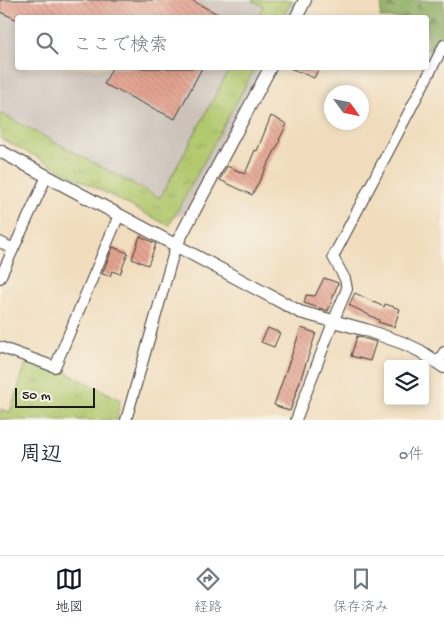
<!DOCTYPE html>
<html lang="ja">
<meta charset="utf-8">
<style>
body{margin:0;font-family:"Gochi Hand","Klee One",sans-serif;background:#f6f6f7;color:#1f2937}
.controls{position:absolute;right:15px;bottom:15px;display:grid;overflow:hidden;border-radius:5px;box-shadow:0 2px 8px #0003}
.controls button{width:45px;height:45px;display:grid;place-items:center;padding:0;border:0;border-bottom:1px solid #e0e1e3;background:#fff;color:#1f2937;font:25px sans-serif}
.compass{position:absolute;left:324px;top:85px;width:45px;height:45px;border-radius:50%;background:#fff;box-shadow:0 2px 8px #0003;rotate:123deg}
.scale{position:absolute;left:15px;bottom:12px;width:80px;box-sizing:border-box;padding-left:5px;border:2px solid #1c1c1c;border-top:0;font-size:14px;line-height:18px;white-space:nowrap;color:#1c1c1c;-webkit-text-stroke:4px #f7f3e8;paint-order:stroke}
.list{margin:0;padding:0;list-style:none}
h2{display:flex;justify-content:space-between;align-items:center;height:65px;margin:0;padding:0 20px;font-size:21px}
h2 small{font-size:16px;font-weight:400;color:#747a83}
.icon{flex:none;width:28px;height:28px;fill:none;stroke:currentColor;stroke-width:2;stroke-linecap:round;stroke-linejoin:round}
.map{position:relative;flex:none;width:444px;height:420px;overflow:hidden}
.search{position:absolute;background:#fff;box-shadow:0 2px 8px #0003;left:15px;right:15px;top:15px;height:55px;display:flex;align-items:center;gap:12px;box-sizing:border-box;padding:0 18px;border-radius:5px;color:#747a83;font-size:19px}
.sheet{height:135px;background:#fff}
nav{display:flex;justify-content:space-around;align-items:center;box-sizing:border-box;height:70px;border-top:1px solid #e0e1e3;background:#fff;font-size:14px;color:#747a83}
nav a{display:grid;justify-items:center;gap:2px}
nav .on{color:#111827}
.map>svg:first-child{display:block}
.industrial{fill:#ccc2b9}
.grass{fill:url(#grass-tufts);stroke:#667244}
.forest{fill:url(#forest-firs);stroke:#54643e}
.building{fill:url(#building-back-hatch)}
.lines{fill:none;stroke-linecap:round;stroke-linejoin:round}
.minor-casing{stroke:#3c3934;stroke-width:12}
.tertiary-casing{stroke:#3c3934;stroke-width:14}
.minor{stroke:#fff;stroke-width:10}
.tertiary{stroke:#fff;stroke-width:12}
</style>
<div class="map">
<svg width="444" height="420" viewBox="0 0 444 420">
<defs>
<pattern id="grass-tufts" width="24" height="20" patternUnits="userSpaceOnUse" patternTransform="scale(1.25)"><rect width="24" height="20" fill="#b1c86d"/><path d="M3 7l-1-3M5 7V3M7 7l1-3M15 17l-1-3M17 17v-4M19 17l1-3" fill="none" stroke="#98ab5e"/></pattern>
<pattern id="forest-firs" width="22" height="20" patternUnits="userSpaceOnUse" patternTransform="scale(1.25)"><rect width="22" height="20" fill="#8cac60"/><path d="M5 1l3.5 6h-7zM16 11l3.5 6h-7z" fill="#728b4e"/></pattern>
<pattern id="building-back-hatch" width="6" height="6" patternUnits="userSpaceOnUse" patternTransform="scale(1.25)"><rect width="6" height="6" fill="#e4a390"/><path d="M-1 5l2 2M0 0l6 6M5-1l2 2" fill="none" stroke="#c38c7c"/></pattern>
</defs>
<rect width="100%" height="100%" fill="#f7f3e8"/>
<filter id="ink" filterUnits="userSpaceOnUse"><feTurbulence type="fractalNoise" baseFrequency=".02" numOctaves="2"/><feDisplacementMap in="SourceGraphic" scale="10" xChannelSelector="R" yChannelSelector="G"/><feConvolveMatrix kernelMatrix="1 2 1 2 8 2 1 2 1" color-interpolation-filters="sRGB"/></filter>
<filter id="wash" filterUnits="userSpaceOnUse"><feTurbulence type="fractalNoise" baseFrequency=".0096" numOctaves="4" result="noise"/><feDisplacementMap in="SourceGraphic" scale="20" xChannelSelector="R" yChannelSelector="G"/><feGaussianBlur stdDeviation="1.12" result="paint"/><feColorMatrix in="noise" values="0 0 0 0 0 0 0 0 0 0 0 0 0 0 0 0 0 1.4 0 .05"/><feComposite in="paint" operator="in"/></filter>
<g filter="url(#wash)">
<rect width="100%" height="100%" fill="#f1ddbd"/>
<!-- industrial -->
<polygon class="industrial" points="0,0 296,0 287,17 18,18 18,68 261,68 186,214 162,220 0,132"/>
<!-- grass -->
<g class="grass">
<polygon points="251,0 292,0 282,17 257,18 263,6"/>
<polygon points="230,68 255,68 169,226 0,138 0,113 160,198"/>
<polygon points="28,357 55,367 120,399 117,420 0,420 0,409 10,412"/>
</g>
<!-- forest -->
<polygon class="forest" points="382,0 444,0 444,35 438,50 427,51 426,18 380,18"/>
<g id="blocks">
<!-- building -->
<g class="building">
<polygon points="0,0 191,0 225,18 18,18 18,20 0,12"/>
<polygon points="112,68 202,68 175,119 104,84"/>
<polygon points="290,68 319,68 314,78"/>
<polygon points="271,116 287,124 279,140 280,141 252,195 220,180 227,166 245,174 255,150 257,151"/>
<polygon points="140,236 156,244 148,265 132,259"/>
<polygon points="113,247 128,253 120,274 112,271 110,276 102,274"/>
<polygon points="324,278 338,283 328,311 304,303 306,295 315,296"/>
<polygon points="355,293 384,307 385,304 400,309 394,327 378,322 379,320 349,305"/>
<polygon points="268,328 280,333 274,347 261,342"/>
<polygon points="301,328 316,333 290,411 274,405"/>
<polygon points="357,336 376,342 370,361 351,356"/>
</g>
</g>
</g>
<g filter="url(#ink)">
<use href="#blocks" fill-opacity="0" stroke="#3c3934" stroke-width="1"/>
<g class="lines">
<defs>
<g id="minor">
<polyline points="0,242 13,249"/>
<polyline points="0,278 47,176"/>
<polyline points="0,347 55,367 119,215"/>
<polyline points="438,363 444,352"/>
<polyline points="126,420 176,245"/>
<polyline points="296,420 333,322 347,289 345,279 333,257 444,45"/>
</g>
<g id="tertiary">
<polyline points="296,18 305,0"/>
<polyline points="0,151 300,312 366,330 403,343 420,351 444,367"/>
<polyline points="176,245 270,68"/>
</g>
</defs>
<!-- minor casing -->
<use href="#minor" class="minor-casing"/>
<!-- tertiary casing -->
<use href="#tertiary" class="tertiary-casing"/>
<!-- minor -->
<use href="#minor" class="minor"/>
<!-- tertiary -->
<use href="#tertiary" class="tertiary"/>
</g>
</g>
</svg>
<div class="controls">
<button><svg class="icon" aria-label="layers" viewBox="0 0 24 24"><path d="M12 4l9 5-9 5-9-5zM3 14l9 5 9-5"/></svg></button>
</div>
<svg class="compass" viewBox="-18 -18 36 36"><path d="M0-13l5 13h-10z" fill="#e53935"/><path d="M0 13l5-13h-10z" fill="#747a83"/></svg>
<div class="scale">50 m</div>
<div class="search"><svg class="icon" aria-label="search" viewBox="0 0 24 24"><circle cx="10" cy="10" r="6"/><path d="M15 15l6 6"/></svg>ここで検索</div>
</div>
<section class="sheet">
<h2>周辺<small>0件</small></h2>
<ul class="list">
</ul>
</section>
<nav>
<a class="on"><svg class="icon" aria-label="map" viewBox="0 0 24 24"><path d="M3 6l6-2 6 2 6-2v14l-6 2-6-2-6 2zM9 4v14M15 6v14"/></svg>地図</a>
<a><svg class="icon" aria-label="directions" viewBox="0 0 24 24"><path d="M12 3l9 9-9 9-9-9zM9 14v-3h6M13 9l2 2-2 2"/></svg>経路</a>
<a><svg class="icon" aria-label="saved" viewBox="0 0 24 24"><path d="M7 4h10v16l-5-4-5 4z"/></svg>保存済み</a>
</nav>
